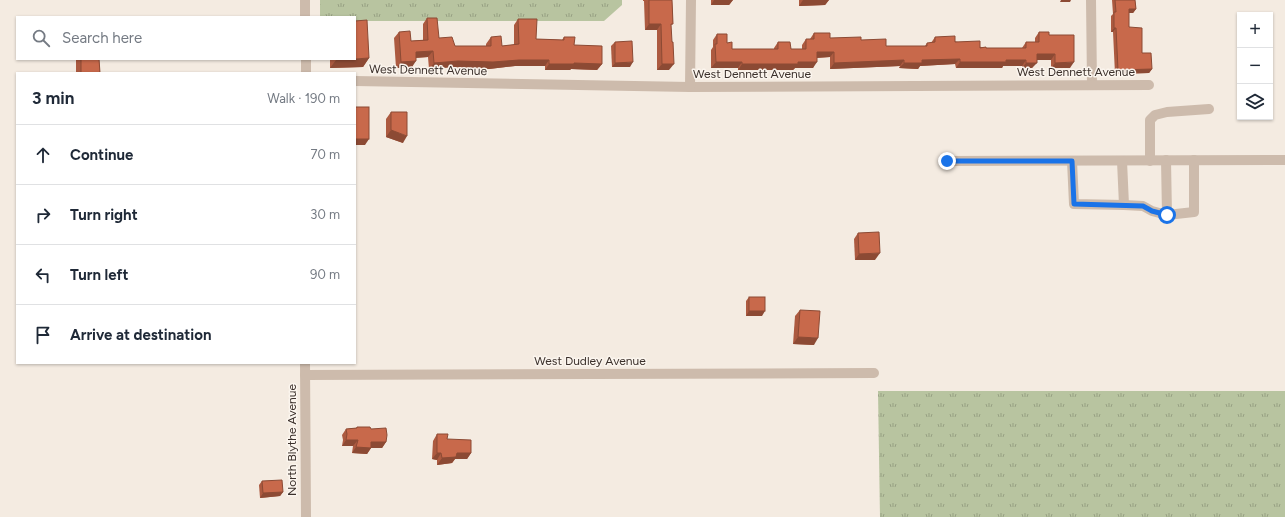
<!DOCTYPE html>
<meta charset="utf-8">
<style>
body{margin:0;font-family:Figtree,sans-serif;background:#f6f6f7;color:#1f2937}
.controls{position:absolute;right:12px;top:12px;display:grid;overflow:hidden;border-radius:0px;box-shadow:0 1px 3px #0004}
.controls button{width:36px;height:36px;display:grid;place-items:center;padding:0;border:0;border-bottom:1px solid #e0e1e3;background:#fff;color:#1f2937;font:20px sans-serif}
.stop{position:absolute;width:12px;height:12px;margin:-9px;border:3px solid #1a73e8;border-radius:50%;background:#fff}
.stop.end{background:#1a73e8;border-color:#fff;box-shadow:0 1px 4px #0008}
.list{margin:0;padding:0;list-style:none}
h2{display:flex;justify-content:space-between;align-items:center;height:52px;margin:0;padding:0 16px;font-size:17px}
h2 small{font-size:13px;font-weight:400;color:#747a83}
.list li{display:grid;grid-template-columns:26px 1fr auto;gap:12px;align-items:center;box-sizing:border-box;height:60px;padding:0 16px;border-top:1px solid #e0e1e3}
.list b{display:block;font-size:15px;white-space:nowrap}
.list em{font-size:13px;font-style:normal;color:#747a83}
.icon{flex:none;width:22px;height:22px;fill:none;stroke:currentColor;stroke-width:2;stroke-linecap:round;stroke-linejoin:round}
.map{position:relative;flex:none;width:1285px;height:517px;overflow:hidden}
.search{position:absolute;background:#fff;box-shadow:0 1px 3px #0004;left:16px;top:16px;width:340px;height:44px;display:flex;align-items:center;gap:10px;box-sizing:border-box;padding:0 14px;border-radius:0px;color:#747a83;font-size:15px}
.panel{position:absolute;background:#fff;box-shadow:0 1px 3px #0004;left:16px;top:72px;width:340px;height:292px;border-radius:0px}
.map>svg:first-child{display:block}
.grass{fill:url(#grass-tufts)}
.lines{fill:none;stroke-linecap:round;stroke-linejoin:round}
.minor{stroke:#cdbbac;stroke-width:10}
.wall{fill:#ac5a40}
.shaded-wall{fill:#8c4a34}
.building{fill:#c8694b;stroke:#8c4a34}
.route{stroke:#1a73e8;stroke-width:5}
.labels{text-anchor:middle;stroke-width:3;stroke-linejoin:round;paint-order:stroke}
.street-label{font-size:12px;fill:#3b302b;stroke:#fbf5ee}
</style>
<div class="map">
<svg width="1285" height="517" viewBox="0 0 1285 517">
<defs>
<pattern id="grass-tufts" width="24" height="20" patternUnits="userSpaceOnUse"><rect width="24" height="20" fill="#b8c4a0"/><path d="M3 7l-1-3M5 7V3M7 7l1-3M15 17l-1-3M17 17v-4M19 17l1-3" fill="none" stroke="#97a083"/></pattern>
</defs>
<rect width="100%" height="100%" fill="#f4ebe1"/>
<!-- grass -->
<g class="grass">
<polygon points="320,0 622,0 622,5 604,21 355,21 355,17 320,17"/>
<polygon points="878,391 1285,391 1285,517 880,517"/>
</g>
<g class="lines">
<!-- minor -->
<g class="minor">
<polyline points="305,0 305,17"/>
<polyline points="1091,0 1092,84"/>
<polyline points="306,59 306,73"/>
<polyline points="355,81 690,87 1149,85"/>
<polyline points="690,87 691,0"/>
<polyline points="1166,160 1167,215"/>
<polyline points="947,161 1285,160"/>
<polyline points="1072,161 1074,204 1124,205 1122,161"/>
<polyline points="1150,161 1150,120 1155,115 1167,112 1209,109"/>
<polyline points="1124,205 1143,206 1152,211 1167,215 1194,212 1194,160"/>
<polyline points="305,363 306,517"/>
<polyline points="305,375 874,373"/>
</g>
</g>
<!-- wall -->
<g class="wall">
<polygon points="643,0 672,0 673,24 671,25 669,70 657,70 657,30 645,30 644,1 643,1"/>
<polygon points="711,0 733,0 729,5 711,5"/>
<polygon points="799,0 829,0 825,5 799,6"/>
<polygon points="1112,0 1135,0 1136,9 1133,13 1129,13 1129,27 1142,53 1152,69 1149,73 1115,74 1113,32 1111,32 1111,16 1113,14"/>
<polygon points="427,18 439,38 455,46 486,46 486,44 491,37 502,46 514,45 514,25 518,19 536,39 562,40 564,37 574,45 602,64 597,70 571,69 570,70 545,70 545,66 515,66 489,69 454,67 429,69 428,57 416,58 412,67 396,68 394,38 399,32 411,41 423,40 423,24"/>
<polygon points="1039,32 1049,35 1070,68 1051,68 1051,60 1037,60 1032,68 1022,68 1022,66 1003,66 1002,68 956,68 955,64 920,66 918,69 899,68 900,66 830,69 830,57 817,58 813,68 795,68 793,70 738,70 738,68 711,68 711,50 713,47 713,40 717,34 727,43 732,49 774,49 774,48 778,42 791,49 802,49 802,45 806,39 810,39 814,33 830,38 861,40 886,46 925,46 927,43 931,43 935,37 986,48 1022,48 1026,42 1035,42 1035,38"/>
<polygon points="615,42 630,67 612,67 611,46"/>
<polygon points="369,58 363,67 330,68 330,59 355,59"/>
<polygon points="76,59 99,59 100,73 76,73"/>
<polygon points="391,112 403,143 386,137 386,119"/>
<polygon points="858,233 875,260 855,260 854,239"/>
<polygon points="749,297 762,316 746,316 746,301"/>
<polygon points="800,310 814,345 793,344 795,316"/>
<polygon points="357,427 371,429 386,442 382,448 371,448 367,454 352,453 353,446 342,446 343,440 342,435 346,429 356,428"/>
<polygon points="437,434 447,439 471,453 467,459 455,459 452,463 437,465 437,460 432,459 433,441"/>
<polygon points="262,481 283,492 280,496 260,498 259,485"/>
</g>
<!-- shaded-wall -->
<g class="shaded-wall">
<polygon points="714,0 733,0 729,5 711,5"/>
<polygon points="803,0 829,0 825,5 799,6"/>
<polygon points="1061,0 1071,0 1070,2 1060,2"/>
<polygon points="1129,9 1136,9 1133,13 1126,13"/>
<polygon points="649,24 661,24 657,30 645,30"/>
<polygon points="1114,28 1116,28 1113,32 1111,32"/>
<polygon points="433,51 428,57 411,58 416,52"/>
<polygon points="817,52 834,52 830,57 813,58"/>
<polygon points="1037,54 1055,54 1051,60 1032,60"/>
<polygon points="369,58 363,67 330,68 336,60"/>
<polygon points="960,59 955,64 920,66 918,69 899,68 904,63 922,60"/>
<polygon points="519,60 549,60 545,66 515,66 489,69 454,67 429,69 434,63 458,61"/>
<polygon points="904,60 900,66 830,69 834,63"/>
<polygon points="1006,60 1026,60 1022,66 1003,66 1002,68 956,68 960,62"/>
<polygon points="416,61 412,67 396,68 401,62"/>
<polygon points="633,62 630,67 612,67 615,63"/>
<polygon points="716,62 742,62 738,68 711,68"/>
<polygon points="798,62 817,62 813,68 795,68 793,70 738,70 742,64"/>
<polygon points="1074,62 1070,68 1051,68 1055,63"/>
<polygon points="574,63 602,64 597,70 571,69 570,70 545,70 549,64"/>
<polygon points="1026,63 1037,63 1032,68 1022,68"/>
<polygon points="662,64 674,64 669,70 657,70"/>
<polygon points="1152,69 1149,73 1115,74 1118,70"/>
<polygon points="391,130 407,136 403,143 386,137"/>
<polygon points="355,139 369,139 365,145 355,145"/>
<polygon points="880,253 875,260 855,260 859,254"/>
<polygon points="749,311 765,311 762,316 746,316"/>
<polygon points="798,337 818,338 814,345 793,344"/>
<polygon points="346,440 358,440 353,446 342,446"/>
<polygon points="371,442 386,442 382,448 371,448 367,454 352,453 356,447"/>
<polygon points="437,453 441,453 437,460 432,459"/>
<polygon points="457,453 471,453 467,459 455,459 452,463 437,465 442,458"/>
<polygon points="283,492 280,496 260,498 263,493"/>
</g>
<!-- building -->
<g class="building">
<polygon points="649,0 672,0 673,24 671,24 672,42 673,42 674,64 662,64 661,24 649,24"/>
<polygon points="1115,0 1135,0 1136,9 1129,9 1129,27 1142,28 1142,53 1151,53 1152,69 1118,70 1116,28 1114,28 1114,12 1116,12"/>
<polygon points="427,18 437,18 439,38 452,37 455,46 491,46 491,37 501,36 502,46 519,44 518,19 537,19 536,39 564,40 564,37 575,37 574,45 602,46 602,64 574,63 574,64 549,64 549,60 519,60 493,62 458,61 434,63 433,51 416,52 416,61 401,62 399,32 410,31 411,41 428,40"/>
<polygon points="367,20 369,58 355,59 355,21"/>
<polygon points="1039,32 1049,32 1049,35 1074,35 1074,62 1055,63 1055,54 1037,54 1037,63 1026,63 1026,60 1006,60 1006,62 960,62 960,59 922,60 922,63 904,63 904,60 834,63 834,52 817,52 817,62 798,62 798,64 742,64 742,62 716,62 715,44 717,44 717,34 727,34 727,43 732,42 732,49 778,49 778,42 790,42 791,49 806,49 806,39 814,39 814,33 830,33 830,38 861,37 861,40 886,39 886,46 927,46 927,43 935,42 935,37 955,36 955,42 980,41 980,48 986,47 986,48 1026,48 1026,42 1039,42"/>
<polygon points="632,41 633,62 615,63 615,42"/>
<polygon points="81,59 99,59 100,73 81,73"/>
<polygon points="336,59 354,59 336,60"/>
<rect x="355" y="107" width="14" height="32"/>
<polygon points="391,112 407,112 407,136 391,130"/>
<polygon points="879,232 880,253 859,254 858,233"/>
<rect x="749" y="297" width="16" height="14"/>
<polygon points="800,310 820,311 818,338 798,337"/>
<polygon points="357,427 370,427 371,429 386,428 387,435 386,442 371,442 371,448 356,447 358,440 346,440 347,434 346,429 357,428"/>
<polygon points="437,434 448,434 447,439 471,440 471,453 457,453 456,457 442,458 441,453 437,453"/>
<polygon points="282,480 283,492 263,493 262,481"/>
</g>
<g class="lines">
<!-- route -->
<polyline class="route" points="947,161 1072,161 1074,204 1143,206 1152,211 1167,215"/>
</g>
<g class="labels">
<!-- street labels -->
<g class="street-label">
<text transform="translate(428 70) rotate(1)" y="4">West Dennett Avenue</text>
<text x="1076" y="76">West Dennett Avenue</text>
<text x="752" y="78">West Dennett Avenue</text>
<text x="590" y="365">West Dudley Avenue</text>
<text transform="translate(292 440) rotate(-90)" y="4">North Blythe Avenue</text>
</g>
</g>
</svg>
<div class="controls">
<button>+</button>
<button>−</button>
<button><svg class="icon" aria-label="layers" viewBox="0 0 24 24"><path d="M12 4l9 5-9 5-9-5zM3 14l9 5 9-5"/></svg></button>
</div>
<div class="stop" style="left:1167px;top:215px"></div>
<div class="stop end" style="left:947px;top:161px"></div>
<div class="search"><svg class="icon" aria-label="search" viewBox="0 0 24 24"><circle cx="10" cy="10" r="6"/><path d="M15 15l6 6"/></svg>Search here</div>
<section class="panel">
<h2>3 min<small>Walk · 190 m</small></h2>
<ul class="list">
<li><svg class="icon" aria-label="ahead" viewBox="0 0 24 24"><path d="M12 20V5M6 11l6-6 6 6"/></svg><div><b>Continue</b></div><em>70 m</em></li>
<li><svg class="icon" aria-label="right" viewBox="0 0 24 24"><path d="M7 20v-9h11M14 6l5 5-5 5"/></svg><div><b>Turn right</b></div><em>30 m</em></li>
<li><svg class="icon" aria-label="left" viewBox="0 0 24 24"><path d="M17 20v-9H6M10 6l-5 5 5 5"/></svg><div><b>Turn left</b></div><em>90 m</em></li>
<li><svg class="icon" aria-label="arrive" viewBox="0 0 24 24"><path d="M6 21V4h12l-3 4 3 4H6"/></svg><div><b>Arrive at destination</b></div></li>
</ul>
</section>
</div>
